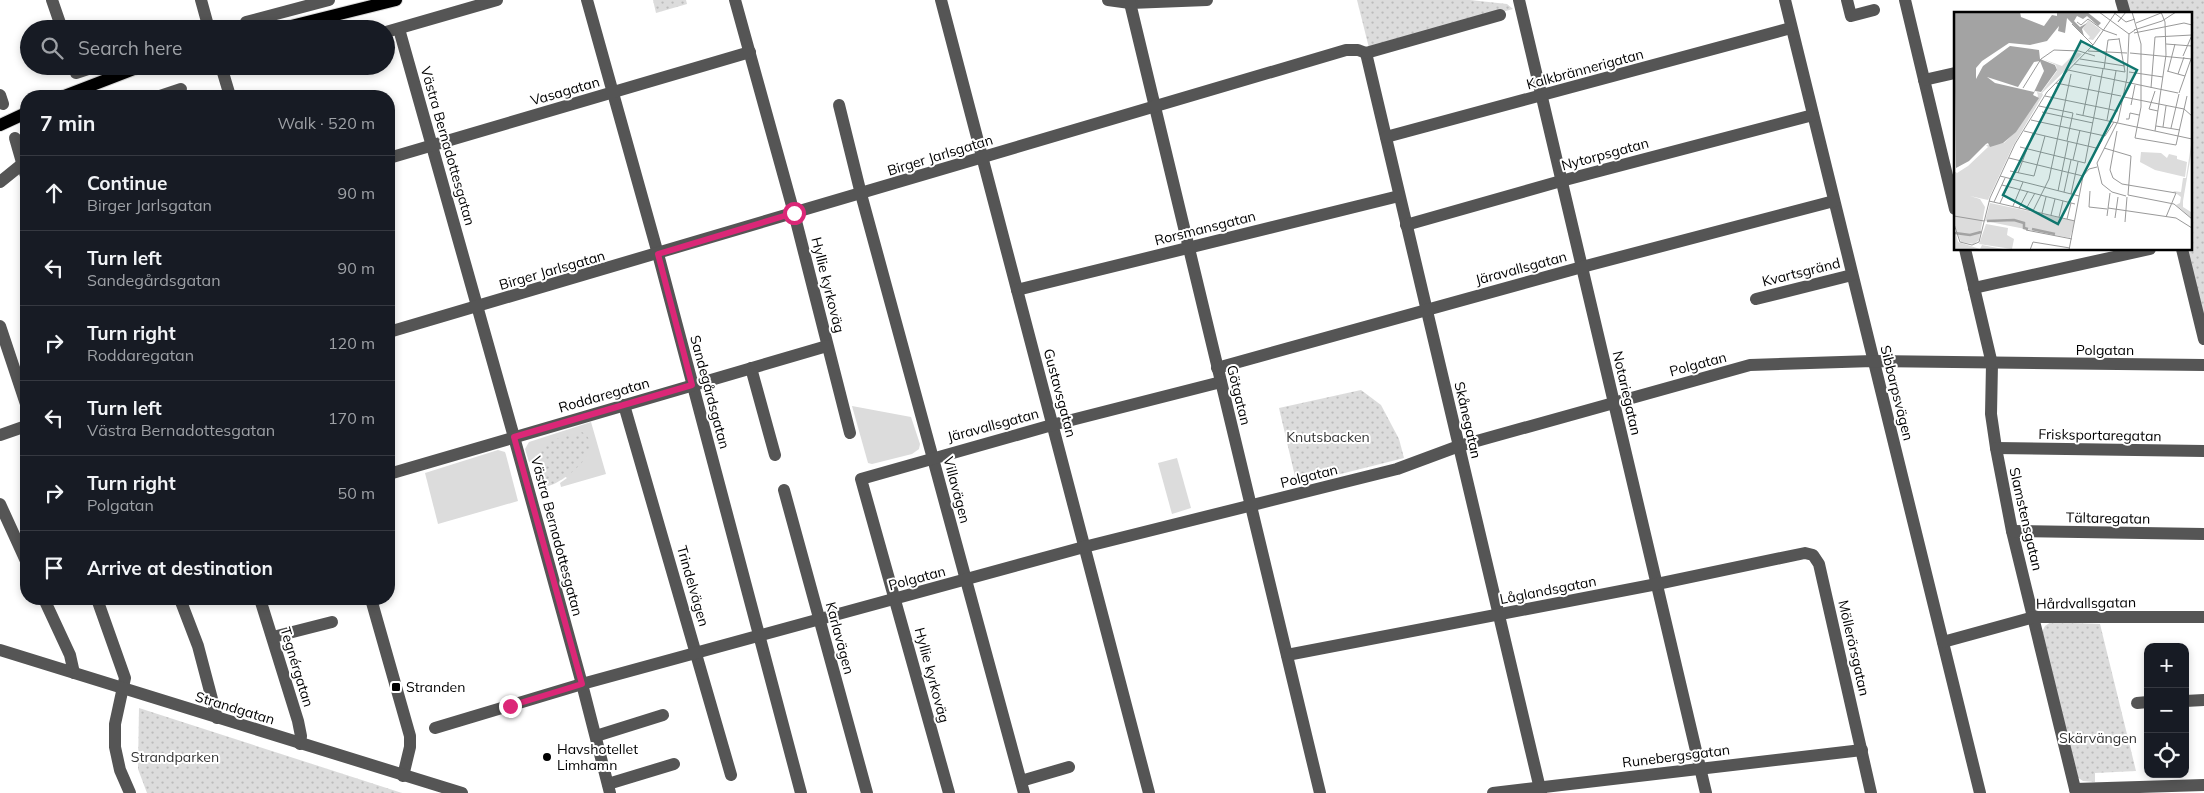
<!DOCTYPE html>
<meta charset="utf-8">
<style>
body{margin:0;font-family:Mulish,sans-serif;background:#20242c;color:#f1f3f6}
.controls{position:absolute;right:15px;bottom:15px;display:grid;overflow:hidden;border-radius:10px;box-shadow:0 2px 8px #0003}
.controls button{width:45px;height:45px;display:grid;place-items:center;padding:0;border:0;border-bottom:1px solid #363941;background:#171b24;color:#f1f3f6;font:25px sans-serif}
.stop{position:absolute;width:15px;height:15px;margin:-11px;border:4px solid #db2777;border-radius:50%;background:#fff}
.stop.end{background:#db2777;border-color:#fff;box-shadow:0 1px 5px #0008}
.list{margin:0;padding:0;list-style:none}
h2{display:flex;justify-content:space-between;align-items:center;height:65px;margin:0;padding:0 20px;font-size:21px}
h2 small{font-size:16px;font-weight:400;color:#9ea1a6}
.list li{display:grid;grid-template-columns:32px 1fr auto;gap:15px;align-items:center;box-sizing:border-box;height:75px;padding:0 20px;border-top:1px solid #363941}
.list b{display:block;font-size:19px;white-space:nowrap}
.list p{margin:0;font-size:16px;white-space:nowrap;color:#9ea1a6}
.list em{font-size:16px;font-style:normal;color:#9ea1a6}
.icon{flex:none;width:28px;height:28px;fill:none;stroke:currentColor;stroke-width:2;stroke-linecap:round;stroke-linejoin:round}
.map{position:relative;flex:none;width:2204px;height:793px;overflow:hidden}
.search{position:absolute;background:#171b24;box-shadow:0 2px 8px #0003;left:20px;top:20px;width:375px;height:55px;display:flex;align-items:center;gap:12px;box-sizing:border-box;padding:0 18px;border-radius:28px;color:#9ea1a6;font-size:19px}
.panel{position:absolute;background:#171b24;box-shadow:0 2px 8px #0003;left:20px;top:90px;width:375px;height:515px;border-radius:20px}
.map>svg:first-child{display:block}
.grass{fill:#dcdcdc}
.park{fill:url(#park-dots)}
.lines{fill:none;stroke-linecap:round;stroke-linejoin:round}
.major-casing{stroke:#dbdbdb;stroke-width:14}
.minor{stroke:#555;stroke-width:12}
.major{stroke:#000;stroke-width:12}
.route{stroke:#db2777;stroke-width:6}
.poi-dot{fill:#000;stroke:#fff;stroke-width:2}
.labels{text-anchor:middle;stroke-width:4;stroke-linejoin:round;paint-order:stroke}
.street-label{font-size:14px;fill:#000;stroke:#fff}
.park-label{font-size:14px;fill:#333;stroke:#fff}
.poi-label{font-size:14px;fill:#000;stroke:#fff;text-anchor:start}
.inset-river{fill:none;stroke:#a3a3a3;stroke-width:2.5}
.inset-road{fill:none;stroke:#999;stroke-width:1}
.view{fill:#0f766e;fill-opacity:0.15;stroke:#0f766e;stroke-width:2.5}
.inset-edge{fill:none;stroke:#000;stroke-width:2.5}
</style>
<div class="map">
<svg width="2204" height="793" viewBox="0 0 2204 793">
<defs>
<pattern id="park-dots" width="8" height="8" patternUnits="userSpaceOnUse" patternTransform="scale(1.25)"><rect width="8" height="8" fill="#dcdcdc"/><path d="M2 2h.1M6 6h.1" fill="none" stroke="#bbb" stroke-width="1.8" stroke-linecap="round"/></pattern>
</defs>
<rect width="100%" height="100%" fill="#fff"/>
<!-- grass -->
<g class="grass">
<polygon points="852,406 911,417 920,444 919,449 912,454 872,464 868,463"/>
<polygon points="591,422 606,474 561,487 560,483 567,478 535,455 536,459 529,462 525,449 529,442"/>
<polygon points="498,450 505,452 506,455 518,501 438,524 425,473"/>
<polygon points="1177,458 1191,508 1172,514 1158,463"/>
</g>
<!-- park -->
<g class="park">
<polygon points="653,0 686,0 687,4 656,13"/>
<polygon points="1357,0 1470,0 1507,4 1513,9 1369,48"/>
<polygon points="2124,0 2204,0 2204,318 2186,249 2190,249 2190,14 2128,14"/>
<polygon points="1361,390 1381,405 1399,439 1404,458 1297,485 1279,408"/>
<path d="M 582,432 C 609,448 563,484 545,487 L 535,455 C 542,439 566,437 582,432 Z"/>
<polygon points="2051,622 2100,624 2136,771 2095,773 2095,782 2083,781 2077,777 2042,632 2045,626"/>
<polygon points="139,708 402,793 147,793 138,769"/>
</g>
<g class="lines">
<defs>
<g id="major">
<polyline points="279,29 396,0"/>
<polyline points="64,96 142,66"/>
<polyline points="0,125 26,113"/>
</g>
</defs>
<!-- major casing -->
<use href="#major" class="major-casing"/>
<!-- minor -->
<g class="minor">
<polyline points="52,0 62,29"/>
<polyline points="201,0 209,29"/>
<polyline points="587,0 658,254 801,793"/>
<polyline points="735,0 794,213 850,433"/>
<polyline points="941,0 1149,793"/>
<polyline points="1108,0 1130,3 1207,0"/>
<polyline points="1519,0 1706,793"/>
<polyline points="1785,0 1980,793"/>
<polyline points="1847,0 1851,16 1874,10"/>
<polyline points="1905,0 1955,209"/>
<polyline points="2121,0 2125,14"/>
<polyline points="1130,3 1320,793"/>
<polyline points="246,22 329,0"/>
<polyline points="399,29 514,437 582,684 610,793"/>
<polyline points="386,32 497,0"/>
<polyline points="1366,53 1541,793"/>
<polyline points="74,66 76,73 97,66"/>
<polyline points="221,66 230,96"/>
<polyline points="1924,80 1955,73"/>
<polyline points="0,95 3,104"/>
<polyline points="160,96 181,89"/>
<polyline points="839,105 861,194"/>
<polyline points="1386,137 1791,28"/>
<polyline points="15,138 26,176"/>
<polyline points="389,158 750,52"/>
<polyline points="0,182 26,161"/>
<polyline points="861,194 1024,793"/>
<polyline points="1406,225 1561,181 1813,115"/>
<polyline points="1965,249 1992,364 1991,414 1996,448 2012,531 2076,793"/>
<polyline points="2182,249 2204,339"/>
<polyline points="1974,288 2150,249"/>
<polyline points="1017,290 1399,196"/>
<polyline points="1756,299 1852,275"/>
<polyline points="0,326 26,404"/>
<polyline points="389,332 1346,50 1358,50 1366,53 1500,15"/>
<polyline points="751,368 775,455"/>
<polyline points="1217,368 1582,267 1834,201"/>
<polyline points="624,405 731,775"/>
<polyline points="0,435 26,426"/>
<polyline points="1996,448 2204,451"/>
<polyline points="389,474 827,346"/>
<polyline points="784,490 867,793"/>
<polyline points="0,504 26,561"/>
<polyline points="2012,531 2204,534"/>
<polyline points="44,599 70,655 74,673"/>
<polyline points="97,599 125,678 115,724 115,747 120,770 130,793"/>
<polyline points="180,599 198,646 217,718"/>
<polyline points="260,599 298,721 301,736 300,744"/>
<polyline points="371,599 410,736 410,747 403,776"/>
<polyline points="273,637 332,622"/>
<polyline points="1943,642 2034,617 2204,617"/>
<polyline points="0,650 462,793"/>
<polyline points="1287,655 1657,584 1805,553 1813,555 1819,564 1871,793"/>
<polyline points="2185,701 2204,700"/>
<polyline points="2137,703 2148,702"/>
<polyline points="435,728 582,684 1084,547 1397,469 1459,446 1750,365 1873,361 2204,365"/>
<polyline points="596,736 663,715"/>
<polyline points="1021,781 1069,767"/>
<polyline points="608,784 674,764"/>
<polyline points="2075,789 2204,785"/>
<polyline points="949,793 861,479 1052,425 1221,382"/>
<polyline points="1493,793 1862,750"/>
</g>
<!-- major -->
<use href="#major" class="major"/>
</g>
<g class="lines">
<!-- route -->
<polyline class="route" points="510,706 582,684 514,437 692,385 658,254 794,213"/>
</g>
<!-- markers -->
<g class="poi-dot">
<rect x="391" y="682" width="10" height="10" rx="2.5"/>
<circle cx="547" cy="757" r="5"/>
</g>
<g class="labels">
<!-- street labels -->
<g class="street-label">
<text transform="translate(1585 69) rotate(-15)" y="5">Kalkbrännerigatan</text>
<text transform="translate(565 91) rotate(-16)" y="5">Vasagatan</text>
<text transform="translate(448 146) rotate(74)" y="5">Västra Bernadottesgatan</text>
<text transform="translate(1605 154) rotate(-15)" y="5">Nytorpsgatan</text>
<text transform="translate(940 155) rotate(-17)" y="5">Birger Jarlsgatan</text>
<text transform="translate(1205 228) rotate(-14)" y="5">Rorsmansgatan</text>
<text transform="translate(1521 268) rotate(-15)" y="5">Järavallsgatan</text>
<text transform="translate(552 270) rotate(-16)" y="5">Birger Jarlsgatan</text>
<text transform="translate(1801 272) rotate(-14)" y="5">Kvartsgränd</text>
<text transform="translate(828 285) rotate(76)" y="5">Hyllie kyrkoväg</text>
<text x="2105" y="355">Polgatan</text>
<text transform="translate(1698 364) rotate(-15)" y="5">Polgatan</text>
<text transform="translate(710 392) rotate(75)" y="5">Sandegårdsgatan</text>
<text transform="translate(1060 393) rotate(75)" y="5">Gustavsgatan</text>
<text transform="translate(1627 393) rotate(77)" y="5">Notariegatan</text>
<text transform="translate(1897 393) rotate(76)" y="5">Sibbarpsvägen</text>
<text transform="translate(604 395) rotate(-16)" y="5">Roddaregatan</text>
<text transform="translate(1239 395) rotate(76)" y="5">Götgatan</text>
<text transform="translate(1468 420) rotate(77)" y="5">Skånegatan</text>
<text transform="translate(993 425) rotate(-15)" y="5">Järavallsgatan</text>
<text transform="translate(2100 435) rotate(1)" y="5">Frisksportaregatan</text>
<text transform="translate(1309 476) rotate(-14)" y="5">Polgatan</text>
<text transform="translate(957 490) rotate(75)" y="5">Villavägen</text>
<text transform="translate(2108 518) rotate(1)" y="5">Tältaregatan</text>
<text transform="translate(2026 519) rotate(77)" y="5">Slamstensgatan</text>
<text transform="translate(557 536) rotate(75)" y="5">Västra Bernadottesgatan</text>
<text transform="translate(917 578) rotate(-15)" y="5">Polgatan</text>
<text transform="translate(693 586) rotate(74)" y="5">Trindelvägen</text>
<text transform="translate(1548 590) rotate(-11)" y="5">Låglandsgatan</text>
<text transform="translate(2086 603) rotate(-1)" y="5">Hårdvallsgatan</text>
<text transform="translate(840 638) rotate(75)" y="5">Karlavägen</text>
<text transform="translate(1854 648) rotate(77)" y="5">Möllerörsgatan</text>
<text transform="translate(297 667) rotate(73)" y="5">Tegnérgatan</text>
<text transform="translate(932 675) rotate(75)" y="5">Hyllie kyrkoväg</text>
<text transform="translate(235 708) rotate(17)" y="5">Strandgatan</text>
<text transform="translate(1676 756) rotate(-7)" y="5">Runebergsgatan</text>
</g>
<!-- park labels -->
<g class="park-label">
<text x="1328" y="442">Knutsbacken</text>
<text x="2098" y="743">Skärvängen</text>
<text x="175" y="762">Strandparken</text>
</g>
<!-- poi labels -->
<g class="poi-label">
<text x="406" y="692">Stranden</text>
<text x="557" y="754">Havshotellet<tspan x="557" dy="16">Limhamn</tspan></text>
</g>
</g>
<!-- overview -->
<g transform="translate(1954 12)">
<rect width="238" height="238" fill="#fff"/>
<path d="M 134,8 L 147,18 L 139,28 L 134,27 L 136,25 L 129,17 ZM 187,140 L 207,141 L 213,146 L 215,142 L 223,144 L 223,147 L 233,150 L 231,165 L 201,158 L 186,150 ZM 32,212 L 54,216 L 53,223 L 60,227 L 58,237 L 25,232 Z" fill="#dcdcdc"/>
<path d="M 122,40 L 128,42 L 88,81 L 89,83 L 59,134 L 34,188 L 16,184 L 26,187 L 31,195 L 25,228 L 20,232 L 7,230 L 0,212 L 0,159 L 3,161 L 14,154 L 34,135 L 32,133 L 50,131 L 62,119 L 84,84 L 83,80 L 87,81 L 103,59 L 102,53 L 89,47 L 108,54 ZM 237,133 L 237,143 L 229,189 L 229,195 L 237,200 L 237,206 L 222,193 L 226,191 L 227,185 L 219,179 L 227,180 L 229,166 L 232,166 ZM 36,191 L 121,209 L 116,226 L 31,209 ZM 0,214 L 4,230 L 26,237 L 28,233 L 49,237 L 0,237 Z" fill="#dcdcdc"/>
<path d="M 0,0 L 66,0 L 67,5 L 90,14 L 98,3 L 103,4 L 103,0 L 133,0 L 147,11 L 144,14 L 133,4 L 129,7 L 123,4 L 120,9 L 126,15 L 133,11 L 128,17 L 130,24 L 113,6 L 111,21 L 104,19 L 105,14 L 93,29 L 76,33 L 55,31 L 28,49 L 22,56 L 22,67 L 29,54 L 56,34 L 85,38 L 86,47 L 101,53 L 103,58 L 87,80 L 81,79 L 79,83 L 85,86 L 62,120 L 49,131 L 36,135 L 34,131 L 32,132 L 15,149 L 2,156 ZM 86,49 L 90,59 L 80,80 L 41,71 L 33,65 L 64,75 L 80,50 Z" fill="#a3a3a3" fill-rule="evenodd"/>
<path class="inset-river" d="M 33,209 L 60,208 L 70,211 L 70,216 L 74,217M 78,217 L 101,222M 1,221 L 16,223 L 27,220"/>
<path class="inset-road" d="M 145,0 L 175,22M 159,0 L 172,10 L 181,7M 178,0 L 187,32 L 187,95 L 181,126 L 222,133 L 233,84M 167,6 L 164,10 L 172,0M 123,10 L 127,13 L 134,7 L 149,18 L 163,23M 182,11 L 207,1M 118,12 L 139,33M 180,18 L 208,9 L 222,0M 180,21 L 230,11 L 238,13M 212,32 L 238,34M 134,39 L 173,41M 176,41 L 238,47M 229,44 L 238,23M 126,47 L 171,54M 120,52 L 171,60 L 165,26M 150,57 L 154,28 L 165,27M 114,58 L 224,81M 213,59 L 231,64M 214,59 L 221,32M 175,60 L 209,65M 224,62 L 230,45M 102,71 L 167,84M 69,76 L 87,47 L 100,38 L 125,39 L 141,44M 197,76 L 201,25 L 238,23M 201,79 L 195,97 L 204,99M 225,81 L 237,47M 91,84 L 164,99M 170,85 L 230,97 L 238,104M 177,93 L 181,73M 85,94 L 119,101 L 113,129M 88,100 L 139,111M 122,102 L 238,127M 129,103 L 137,64M 172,107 L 175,107 L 176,101 L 185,103M 77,108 L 151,124 L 160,110M 153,108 L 162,59M 202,114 L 226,118M 209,115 L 212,94M 217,116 L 225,82M 70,119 L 142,136M 163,119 L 156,158 L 159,166 L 168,172 L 222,181 L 212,205M 201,119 L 212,43 L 211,10 L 207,0M 66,135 L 131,151 L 149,57M 150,136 L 177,144 L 174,183M 139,144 L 148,128M 55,146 L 129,164M 119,148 L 126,118M 56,159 L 80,164 L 91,124M 64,161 L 79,121M 46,164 L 125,184M 48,173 L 121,192M 104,179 L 114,130M 136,179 L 135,195 L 153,197M 110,180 L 117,148M 117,182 L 124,150M 174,183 L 220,192 L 238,207M 172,184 L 158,180 L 148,172 L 143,151 L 164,109 L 173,66 L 175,22 L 181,18M 35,189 L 121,209M 40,190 L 51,166M 46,191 L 54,174M 59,194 L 69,170M 65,196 L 74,179M 154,196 L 222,206 L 238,216M 72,197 L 81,181M 79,199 L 95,167 L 117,62M 88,201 L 92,185M 97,203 L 101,187M 0,204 L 30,209M 153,204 L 156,181M 105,205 L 109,189M 161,206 L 164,185M 113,207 L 117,191M 171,210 L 173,185M 0,212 L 6,230 L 18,233 L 25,230 L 36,186 L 61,132 L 93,80 L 139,33 L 162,0M 72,218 L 118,227M 76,238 L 79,230 L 116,236M 115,238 L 129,164 L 135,157 L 143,155"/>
<path class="view" d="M 127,29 L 183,58 L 104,212 L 49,183 Z"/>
<rect width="238" height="238" class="inset-edge"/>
</g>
</svg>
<div class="controls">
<button>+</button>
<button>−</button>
<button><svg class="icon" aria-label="locate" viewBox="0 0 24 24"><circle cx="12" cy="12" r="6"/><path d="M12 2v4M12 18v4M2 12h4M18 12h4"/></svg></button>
</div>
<div class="stop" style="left:794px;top:213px"></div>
<div class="stop end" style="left:510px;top:706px"></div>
<div class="search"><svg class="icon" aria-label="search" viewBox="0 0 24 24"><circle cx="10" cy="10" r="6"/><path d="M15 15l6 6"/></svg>Search here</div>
<section class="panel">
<h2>7 min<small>Walk · 520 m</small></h2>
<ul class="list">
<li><svg class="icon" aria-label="ahead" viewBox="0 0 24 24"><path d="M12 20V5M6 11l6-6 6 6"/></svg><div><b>Continue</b><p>Birger Jarlsgatan</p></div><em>90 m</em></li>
<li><svg class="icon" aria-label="left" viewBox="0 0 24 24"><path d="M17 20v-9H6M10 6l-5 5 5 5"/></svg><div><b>Turn left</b><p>Sandegårdsgatan</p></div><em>90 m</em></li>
<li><svg class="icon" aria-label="right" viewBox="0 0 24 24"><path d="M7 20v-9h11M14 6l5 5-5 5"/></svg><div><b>Turn right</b><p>Roddaregatan</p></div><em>120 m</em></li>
<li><svg class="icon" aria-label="left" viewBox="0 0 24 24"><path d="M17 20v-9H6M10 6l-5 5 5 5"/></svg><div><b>Turn left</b><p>Västra Bernadottesgatan</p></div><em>170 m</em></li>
<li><svg class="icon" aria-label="right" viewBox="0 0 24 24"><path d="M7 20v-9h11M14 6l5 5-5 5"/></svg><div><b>Turn right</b><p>Polgatan</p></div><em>50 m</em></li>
<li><svg class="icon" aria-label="arrive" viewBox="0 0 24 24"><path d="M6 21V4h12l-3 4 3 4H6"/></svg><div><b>Arrive at destination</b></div></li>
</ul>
</section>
</div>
